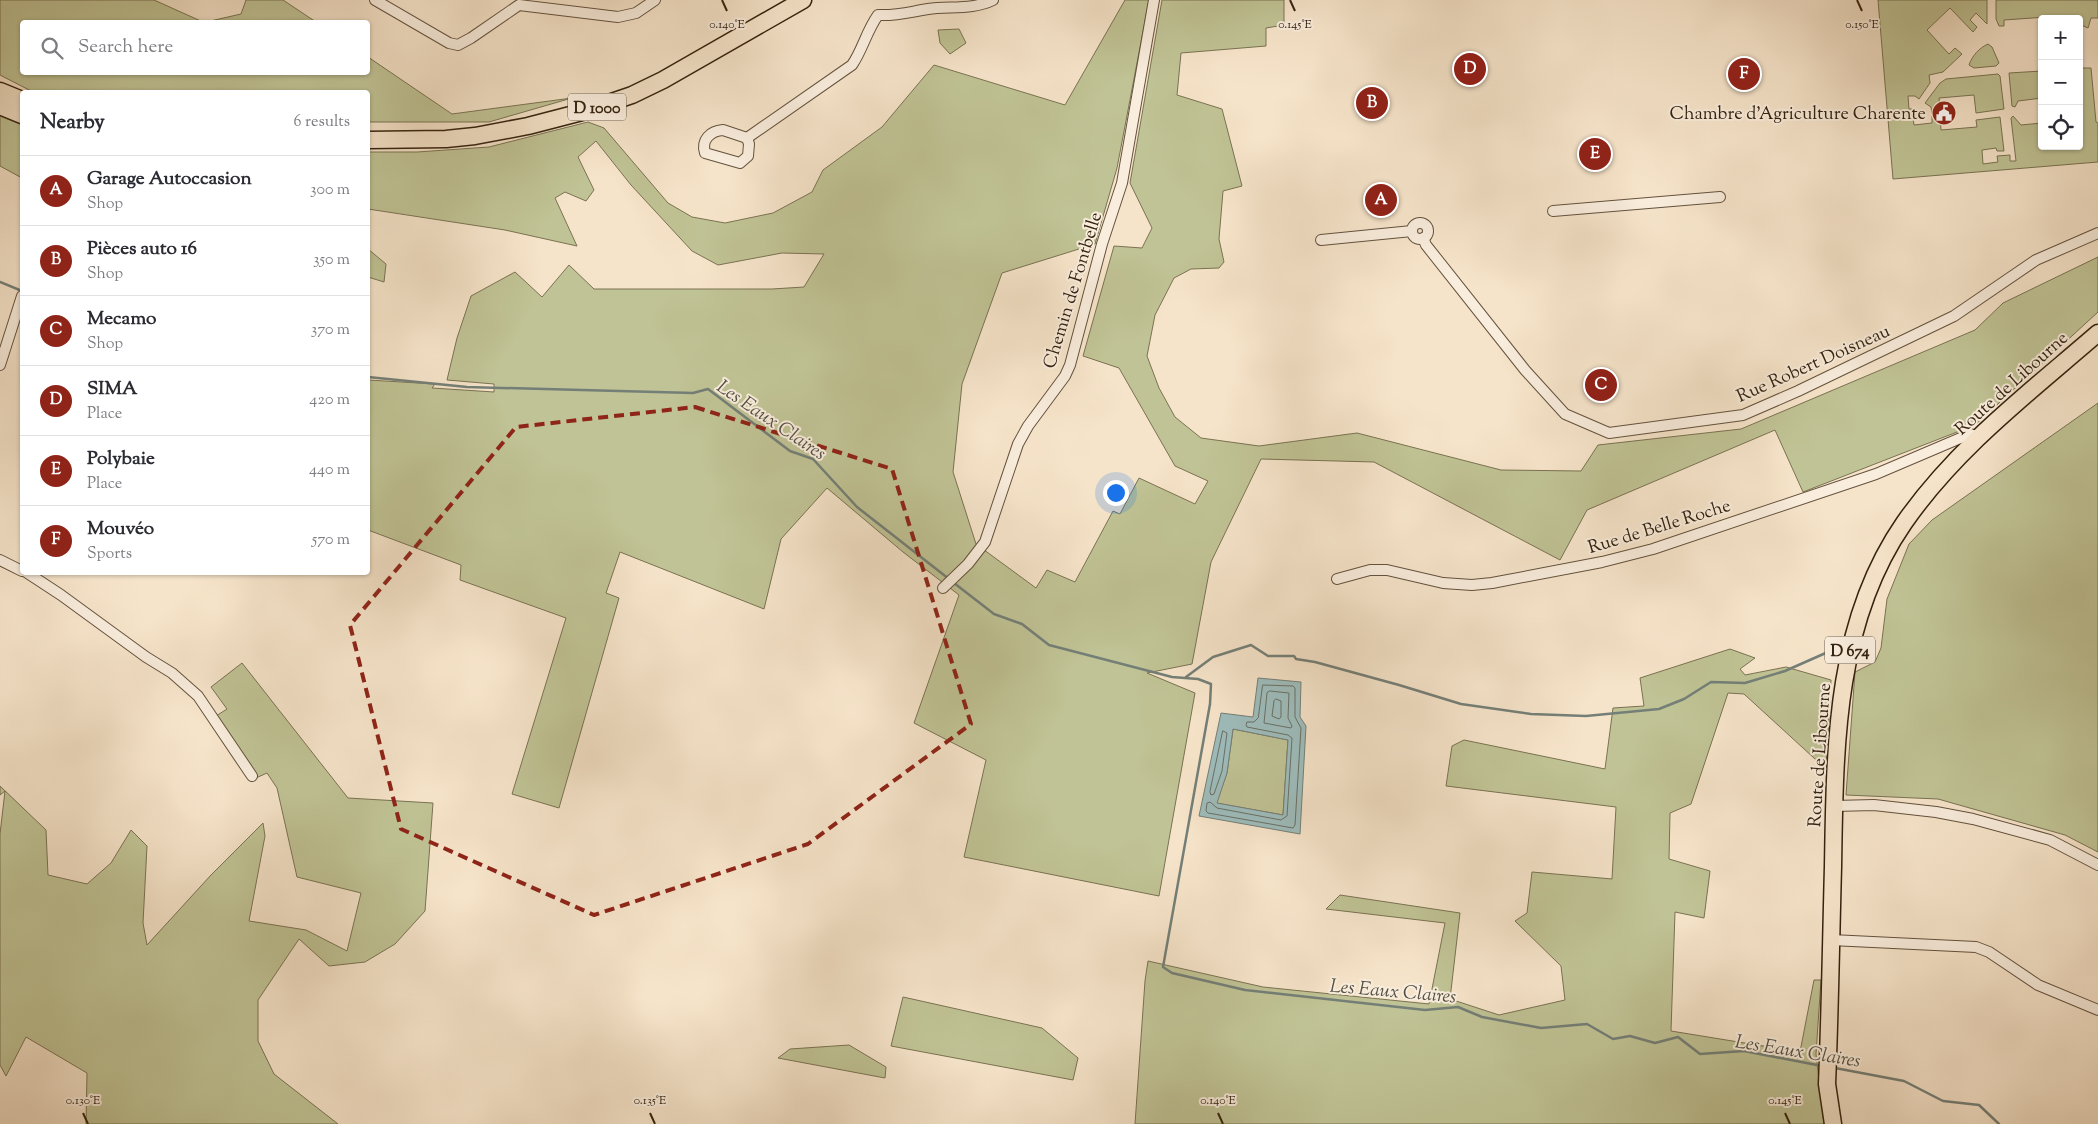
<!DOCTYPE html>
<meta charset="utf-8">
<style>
body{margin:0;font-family:"Sorts Mill Goudy",serif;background:#f7f7f7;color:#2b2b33}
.controls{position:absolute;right:15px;top:15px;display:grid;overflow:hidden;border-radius:5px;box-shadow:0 1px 4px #0004}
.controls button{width:45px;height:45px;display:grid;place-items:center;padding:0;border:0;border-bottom:1px solid #e1e1e2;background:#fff;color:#2b2b33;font:25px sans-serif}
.you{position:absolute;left:1115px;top:492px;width:18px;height:18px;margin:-12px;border:4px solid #fff;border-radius:50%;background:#1a73e8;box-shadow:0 0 0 8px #1a73e833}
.badge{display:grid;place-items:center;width:32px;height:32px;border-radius:50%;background:#8f2418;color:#fff;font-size:16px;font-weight:700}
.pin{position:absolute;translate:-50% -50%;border:2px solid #fff;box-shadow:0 1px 5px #0006}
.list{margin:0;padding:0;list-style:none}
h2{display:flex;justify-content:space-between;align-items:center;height:65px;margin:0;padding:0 20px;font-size:21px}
h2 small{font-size:16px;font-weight:400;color:#7c7c81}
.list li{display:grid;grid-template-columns:32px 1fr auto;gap:15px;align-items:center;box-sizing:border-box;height:70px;padding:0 20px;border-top:1px solid #e1e1e2}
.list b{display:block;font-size:19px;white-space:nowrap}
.list p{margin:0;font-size:16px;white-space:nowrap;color:#7c7c81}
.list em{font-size:16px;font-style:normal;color:#7c7c81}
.icon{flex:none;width:28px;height:28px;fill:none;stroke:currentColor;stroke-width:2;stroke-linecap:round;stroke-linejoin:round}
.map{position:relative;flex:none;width:2098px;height:1124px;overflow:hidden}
.search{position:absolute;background:#fff;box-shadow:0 1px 4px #0004;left:20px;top:20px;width:350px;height:55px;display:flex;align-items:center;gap:12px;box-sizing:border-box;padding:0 18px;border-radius:5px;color:#7c7c81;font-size:19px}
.panel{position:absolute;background:#fff;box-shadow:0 1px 4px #0004;left:20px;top:90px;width:350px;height:485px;border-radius:5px}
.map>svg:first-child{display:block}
.green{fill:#c0c395;stroke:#7a7252}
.water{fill:#9ebdbd;stroke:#747f77;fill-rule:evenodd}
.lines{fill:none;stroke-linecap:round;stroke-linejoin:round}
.shore{stroke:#697066;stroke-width:1}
.stream{stroke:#747f77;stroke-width:2.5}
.street-casing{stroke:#64523d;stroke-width:12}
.primary-casing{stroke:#34220e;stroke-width:19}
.street{stroke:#f9eddd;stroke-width:10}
.primary{stroke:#f6e4ca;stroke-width:16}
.marked{fill:none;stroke:#8f2418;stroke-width:4;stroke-dasharray:10 6;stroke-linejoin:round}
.ticks{fill:none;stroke:#34220e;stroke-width:2}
.labels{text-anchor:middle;stroke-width:4;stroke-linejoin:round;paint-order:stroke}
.shield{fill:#f9eddd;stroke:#6f5f4c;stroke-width:1}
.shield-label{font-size:16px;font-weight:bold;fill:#34220e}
.poi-label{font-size:18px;fill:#34220e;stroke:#f9eddd;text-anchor:end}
.street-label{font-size:18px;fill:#34220e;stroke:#f9eddd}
.water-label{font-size:19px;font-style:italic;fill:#545043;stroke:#f9eddd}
.ticks-label{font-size:12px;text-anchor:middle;fill:#34220e;stroke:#f9eddd;stroke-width:4;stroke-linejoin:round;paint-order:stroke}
</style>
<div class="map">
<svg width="2098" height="1124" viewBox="0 0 2098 1124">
<rect width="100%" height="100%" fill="#f6e4ca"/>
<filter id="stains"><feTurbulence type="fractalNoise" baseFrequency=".004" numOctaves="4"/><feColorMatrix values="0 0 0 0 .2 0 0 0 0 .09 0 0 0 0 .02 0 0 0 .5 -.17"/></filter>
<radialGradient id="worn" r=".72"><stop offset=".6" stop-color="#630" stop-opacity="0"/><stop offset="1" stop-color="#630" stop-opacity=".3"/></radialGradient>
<!-- green -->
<g class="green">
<polygon points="0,0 154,0 203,22 22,22 22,72 368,72 368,57 452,114 572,98 489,122 368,122 368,92 33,92 0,75"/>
<polygon points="246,0 283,0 316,22 206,22 241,14"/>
<polygon points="1125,0 1149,0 1117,168 1095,244 1002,273 962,384 953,472 976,544 1036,588 1047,570 1075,582 1113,511 1120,514 1139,478 1195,504 1208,481 1175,466 1119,368 1083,356 1114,246 1142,248 1152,228 1130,183 1162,0 1284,0 1284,25 1266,28 1266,46 1181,53 1177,95 1222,109 1242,186 1223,191 1219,239 1224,262 1219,268 1191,269 1174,278 1155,315 1147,356 1159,388 1175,417 1201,438 1259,446 1357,433 1501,470 1581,471 1598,445 1741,429 1975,330 2003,303 2098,257 2098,312 1975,425 1803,492 1775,430 1587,510 1560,560 1374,462 1261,459 1211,562 1192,664 1147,673 1195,693 1159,896 964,857 986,760 914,723 959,595 903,552 827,488 781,539 764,609 620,552 606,593 619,598 559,808 512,794 566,618 460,580 461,565 368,530 368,380 435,384 432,388 494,392 494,384 447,380 457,338 471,296 515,272 542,297 569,265 594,289 772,289 804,287 824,254 782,253 718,265 692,251 631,185 596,141 578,157 594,190 586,201 565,192 555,198 577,246 505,230 368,209 368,152 417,152 489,147 588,122 604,128 668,203 692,217 725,223 773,213 812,192 823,170 882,127 934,65 1065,105"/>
<polygon points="1878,0 1987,0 1987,24 1976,13 1970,20 1977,27 1973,32 1950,8 1927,30 1949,54 1955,48 1962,54 1943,72 1929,75 1930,83 1919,99 1915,96 1908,96 1909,109 1912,109 1914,125 1932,123 1932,116 1940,116 1941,130 1977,127 1976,120 2000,117 2004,151 1997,151 1996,148 1982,150 1983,164 1998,162 1997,156 2010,155 2010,161 2016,161 2011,118 2013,116 2021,125 2042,123 2042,146 2079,146 2079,68 2091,68 2096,122 2098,123 2098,162 1893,179"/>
<polygon points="1996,0 2098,0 2098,18 2091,18 2088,28 2079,24 2079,19 2068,19 2061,16 2004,20 2004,26 1999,26 1996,19"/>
<polygon points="959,29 966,43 950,54 940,43 938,30"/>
<path d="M 1988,44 L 1992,47 L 1999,63 L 1996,66 L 1974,68 L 1969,65 C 1972,56 1979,48 1988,44 Z"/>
<polygon points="2042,71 2042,98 2018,101 2015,107 2012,106 2009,73"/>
<polygon points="1998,74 2000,76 2004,109 1976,113 1974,95 1939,98 1940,112 1932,113 1931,107 1925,103 1940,83 1946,79"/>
<polygon points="0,116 22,125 22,178 0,166"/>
<polygon points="368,249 386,264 384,282 368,277"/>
<polygon points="2098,403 2098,852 2065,835 1938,799 1846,795 1855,672 1875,662 1881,648 1887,599 1909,544 1932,520"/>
<polygon points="1730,649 1755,658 1740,669 1745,675 1786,667 1831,680 1826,769 1744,694 1728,693 1691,804 1670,813 1669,859 1710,871 1704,918 1675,912 1671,1031 1800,1052 1814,980 1821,980 1816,1054 1824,1124 1135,1124 1145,981 1148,961 1263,987 1429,1004 1445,923 1326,909 1340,895 1460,913 1450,999 1499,1015 1565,1000 1561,966 1515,921 1527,913 1532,872 1612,879 1616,807 1446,786 1452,746 1464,740 1605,769 1613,708 1644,706 1640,678"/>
<polygon points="242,663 348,798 433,803 425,911 395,944 365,962 329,966 299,939 258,1000 258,1041 274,1074 338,1124 86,1124 87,1073 26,1037 6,1076 0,1065 0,834 5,791 0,795 0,786 46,830 48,875 87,884 111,863 131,830 147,846 143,923 147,945 211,875 263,823 265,836 249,921 306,930 347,951 361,893 297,877 277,788 267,773 256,778 216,716 227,709 211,687"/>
<polygon points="1233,729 1288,740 1283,815 1216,803 1227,773"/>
<polygon points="903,997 1042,1028 1078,1058 1073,1080 891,1046"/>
<polygon points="849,1045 886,1067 885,1078 778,1058 790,1049"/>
</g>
<!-- water -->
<path class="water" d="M 1258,678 L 1301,682 L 1300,717 L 1306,726 L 1300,834 L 1199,816 L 1221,713 L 1253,717 ZM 1233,729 L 1288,740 L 1283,815 L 1217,803 L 1227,773 Z"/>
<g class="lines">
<!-- shore -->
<g class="shore">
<polygon points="1263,685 1293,686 1295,688 1295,717 1301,728 1295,825 1293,828 1208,813 1206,811 1207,803 1210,802 1217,808 1281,820 1287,816 1292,738 1288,735 1247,727 1246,725 1247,722 1254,722 1258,718"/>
<polygon points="1270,691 1289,693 1288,718 1292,726 1291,728 1264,723 1267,693"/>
<polygon points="1276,699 1281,701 1281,717 1279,719 1272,716 1274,701"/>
<polygon points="1223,731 1227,733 1222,771 1214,794 1211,795 1210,792"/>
</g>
<!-- stream -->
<g class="stream">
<polyline points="0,282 22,291"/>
<polyline points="368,377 467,387 693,393 708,389 790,451 813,459 857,507 949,579"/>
<polyline points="954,583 994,614 1022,624 1049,645 1172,677 1198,679 1211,684 1210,704 1163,967 1172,973 1245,990 1425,1010 1458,1007 1482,1017 1541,1028 1587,1024 1613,1039 1630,1036 1655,1043 1678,1037 1700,1054 1744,1051 1822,1066"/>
<polyline points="1186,677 1213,657 1251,645 1268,656 1294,656 1296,659 1315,662 1399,685 1461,704 1531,714 1586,716 1659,709 1684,699 1711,682 1745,683 1785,671 1837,648"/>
<polyline points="1835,1068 1904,1081 1943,1101 1979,1105 1999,1124"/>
</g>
<defs>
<g id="street">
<polyline points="375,0 449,43 458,45 471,38 519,5 618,17 636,13 655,0"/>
<path d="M 723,130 L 747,138 L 749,144 L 748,156 L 740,163 L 705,153 C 701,140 710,131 723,130 Z"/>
<path d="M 747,138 L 852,65 C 863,49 866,32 878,15 C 898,16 909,12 928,9 C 950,6 973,10 993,0"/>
<polyline points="1553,211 1720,197"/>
<circle cx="1420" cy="231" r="8"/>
<polyline points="1423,238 1426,245 1525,370 1565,414 1609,433 1743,415 1798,391 1954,316 2036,260 2098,233"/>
<polyline points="1321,240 1412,231"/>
<polyline points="0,365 22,296"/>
<polyline points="0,560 22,571"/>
<polyline points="26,572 61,595 146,657 172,673 198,696 252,776"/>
<polyline points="1337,579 1370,570 1387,570 1443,583 1472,585 1492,583 1602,562 1653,549 1876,474 1970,434 1979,437"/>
<polyline points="943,588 968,564 985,542 1018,444 1028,426 1065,376 1070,365 1102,244 1122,183 1154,0"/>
<polyline points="1834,806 1874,805 1936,812 1973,819 2050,840 2098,865"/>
<polyline points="1831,940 1976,947 1989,952 2038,985 2098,1010"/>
</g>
<g id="primary">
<polyline points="0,91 22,100"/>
<polyline points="0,106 22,115"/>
<polyline points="368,140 446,139 475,136 528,126 582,112 632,95 663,80 803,0"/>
<path d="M 1833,1124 L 1827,1084 C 1830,1012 1831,939 1833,867 C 1835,750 1834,624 1904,523 C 1956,448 2030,392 2098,333"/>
</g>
</defs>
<!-- street casing -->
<use href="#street" class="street-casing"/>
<!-- primary casing -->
<use href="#primary" class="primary-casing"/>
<!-- street -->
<use href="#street" class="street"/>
<!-- primary -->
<use href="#primary" class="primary"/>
</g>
<!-- marked area -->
<path class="marked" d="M 695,407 L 892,469 L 971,724 L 808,844 L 594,915 L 401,829 L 350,625 L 516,427 Z"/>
<!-- ticks -->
<path class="ticks" d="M 722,0 L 727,11M 1290,0 L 1295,11M 1857,0 L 1862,11M 83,1113 L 88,1124M 650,1113 L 655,1124M 1218,1113 L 1223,1124M 1785,1113 L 1790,1124"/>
<!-- icons -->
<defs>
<symbol id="civic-disc" viewBox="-11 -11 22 22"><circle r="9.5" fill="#8f2418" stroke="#f9eddd"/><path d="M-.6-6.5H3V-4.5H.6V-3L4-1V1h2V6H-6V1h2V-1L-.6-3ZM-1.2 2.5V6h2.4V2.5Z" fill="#fff"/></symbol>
</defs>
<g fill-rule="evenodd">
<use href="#civic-disc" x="1930" y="99" width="28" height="28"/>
</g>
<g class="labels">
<!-- shield labels -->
<g class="shield">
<rect x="568" y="93.5" width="58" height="27" rx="4"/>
<rect x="1825" y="636.5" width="50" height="27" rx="4"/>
</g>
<g class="shield-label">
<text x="597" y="113">D 1000</text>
<text x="1850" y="656">D 674</text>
</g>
<!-- poi labels -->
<g class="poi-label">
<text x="1926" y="119">Chambre d'Agriculture Charente</text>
</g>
<!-- street labels -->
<g class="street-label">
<text transform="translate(1072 290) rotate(-73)" y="6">Chemin de Fontbelle</text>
<text transform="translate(1813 363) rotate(-24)" y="6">Rue Robert Doisneau</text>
<text transform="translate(2011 383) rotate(-42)" y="6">Route de Libourne</text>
<text transform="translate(1659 526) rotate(-17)" y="6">Rue de Belle Roche</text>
<text transform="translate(1819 755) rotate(-86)" y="6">Route de Libourne</text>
</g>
<!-- water labels -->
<g class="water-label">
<text transform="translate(772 419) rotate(34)" y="7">Les Eaux Claires</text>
<text transform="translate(1393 990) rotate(5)" y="7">Les Eaux Claires</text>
<text transform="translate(1798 1050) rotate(9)" y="7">Les Eaux Claires</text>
</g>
</g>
<g class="ticks-label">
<text x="727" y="28">0.140°E</text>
<text x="1295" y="28">0.145°E</text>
<text x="1862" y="28">0.150°E</text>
<text x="83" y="1104">0.130°E</text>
<text x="650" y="1104">0.135°E</text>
<text x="1218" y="1104">0.140°E</text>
<text x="1785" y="1104">0.145°E</text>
</g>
<rect width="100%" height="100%" filter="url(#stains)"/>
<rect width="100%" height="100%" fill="url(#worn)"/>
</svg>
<div class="controls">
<button>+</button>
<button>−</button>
<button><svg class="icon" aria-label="locate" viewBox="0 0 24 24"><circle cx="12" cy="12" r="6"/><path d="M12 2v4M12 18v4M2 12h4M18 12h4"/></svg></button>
</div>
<div class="you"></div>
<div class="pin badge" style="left:1381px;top:200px">A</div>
<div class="pin badge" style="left:1372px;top:103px">B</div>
<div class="pin badge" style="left:1601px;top:385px">C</div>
<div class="pin badge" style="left:1470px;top:69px">D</div>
<div class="pin badge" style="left:1595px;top:154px">E</div>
<div class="pin badge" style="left:1744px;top:74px">F</div>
<div class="search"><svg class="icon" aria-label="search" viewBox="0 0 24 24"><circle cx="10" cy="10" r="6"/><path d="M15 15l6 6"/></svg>Search here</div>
<section class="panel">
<h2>Nearby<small>6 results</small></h2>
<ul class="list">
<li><span class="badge">A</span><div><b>Garage Autoccasion</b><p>Shop</p></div><em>300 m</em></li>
<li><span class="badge">B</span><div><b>Pièces auto 16</b><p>Shop</p></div><em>350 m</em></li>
<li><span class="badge">C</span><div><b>Mecamo</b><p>Shop</p></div><em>370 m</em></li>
<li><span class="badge">D</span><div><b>SIMA</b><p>Place</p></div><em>420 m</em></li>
<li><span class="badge">E</span><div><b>Polybaie</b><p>Place</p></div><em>440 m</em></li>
<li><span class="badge">F</span><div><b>Mouvéo</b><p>Sports</p></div><em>570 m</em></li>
</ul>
</section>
</div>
